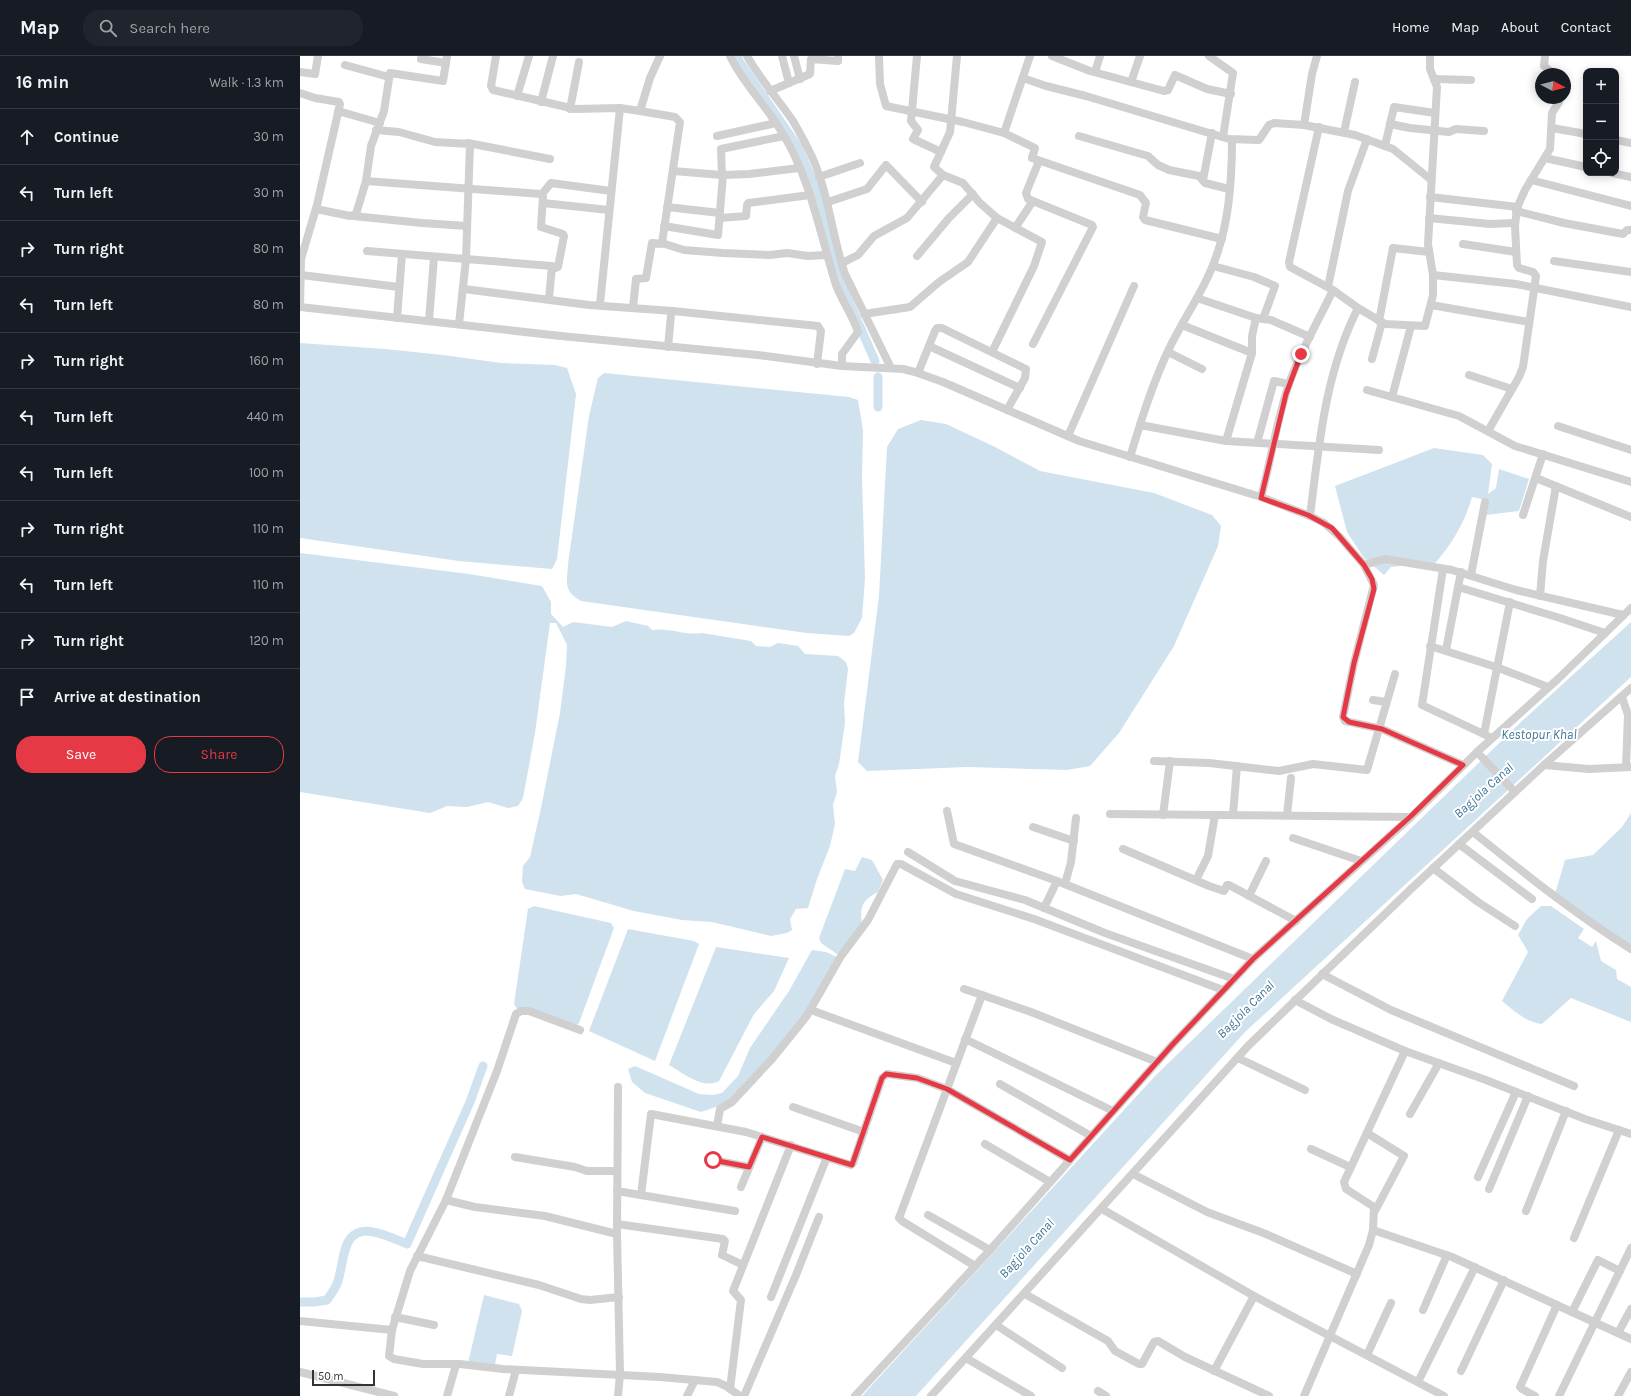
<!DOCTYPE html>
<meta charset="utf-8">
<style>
body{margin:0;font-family:Karla,sans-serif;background:#20242c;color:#f1f3f6}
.controls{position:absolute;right:12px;top:12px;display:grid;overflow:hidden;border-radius:8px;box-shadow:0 2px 10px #0003}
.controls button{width:36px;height:36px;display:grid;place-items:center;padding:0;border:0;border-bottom:1px solid #363941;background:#171b24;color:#f1f3f6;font:20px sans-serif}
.compass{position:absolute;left:1235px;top:12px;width:36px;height:36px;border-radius:50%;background:#171b24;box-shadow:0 2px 10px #0003;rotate:97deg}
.scale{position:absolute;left:12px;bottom:10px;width:63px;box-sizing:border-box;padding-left:4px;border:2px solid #333;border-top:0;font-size:11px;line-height:14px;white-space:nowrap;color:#333;-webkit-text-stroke:3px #fff;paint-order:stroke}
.stop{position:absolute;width:12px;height:12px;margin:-9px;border:3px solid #e63946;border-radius:50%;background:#fff}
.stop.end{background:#e63946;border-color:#fff;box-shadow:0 1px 4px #0008}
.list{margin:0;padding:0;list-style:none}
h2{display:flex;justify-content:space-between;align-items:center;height:52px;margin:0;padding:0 16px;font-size:17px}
h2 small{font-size:13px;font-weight:400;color:#9ea1a6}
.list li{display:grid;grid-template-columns:26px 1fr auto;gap:12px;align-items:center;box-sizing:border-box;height:56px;padding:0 16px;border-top:1px solid #363941}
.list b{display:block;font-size:15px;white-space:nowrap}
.list em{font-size:13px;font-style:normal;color:#9ea1a6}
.actions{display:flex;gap:8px;padding:12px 16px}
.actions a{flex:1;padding:9px 0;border:1px solid #e63946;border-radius:16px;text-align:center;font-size:14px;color:#e63946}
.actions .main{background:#e63946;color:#fff}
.icon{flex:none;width:22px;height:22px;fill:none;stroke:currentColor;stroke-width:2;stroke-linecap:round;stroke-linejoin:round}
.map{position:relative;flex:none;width:1331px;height:1340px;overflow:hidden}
header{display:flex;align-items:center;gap:24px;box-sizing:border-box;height:56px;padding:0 20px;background:#171b24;border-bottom:1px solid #363941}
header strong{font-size:19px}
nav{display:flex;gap:22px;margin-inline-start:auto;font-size:14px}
.search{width:280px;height:36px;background:#20242c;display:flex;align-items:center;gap:10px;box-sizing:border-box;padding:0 14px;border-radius:16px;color:#9ea1a6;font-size:15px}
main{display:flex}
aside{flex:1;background:#171b24}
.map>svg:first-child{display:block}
.water{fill:#cfe2ee}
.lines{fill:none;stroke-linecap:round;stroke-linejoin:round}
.canal{stroke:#cfe2ee;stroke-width:9}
.minor{stroke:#d0d0d0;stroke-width:8}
.route{stroke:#e63946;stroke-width:5}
.labels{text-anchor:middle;stroke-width:4;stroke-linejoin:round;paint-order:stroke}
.water-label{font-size:13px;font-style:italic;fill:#3f7597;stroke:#fff}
</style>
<header>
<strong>Map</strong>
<div class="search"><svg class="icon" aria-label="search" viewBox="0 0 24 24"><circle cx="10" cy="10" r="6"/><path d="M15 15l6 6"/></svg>Search here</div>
<nav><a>Home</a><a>Map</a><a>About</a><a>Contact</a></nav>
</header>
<main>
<aside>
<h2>16 min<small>Walk · 1.3 km</small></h2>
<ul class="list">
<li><svg class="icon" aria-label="ahead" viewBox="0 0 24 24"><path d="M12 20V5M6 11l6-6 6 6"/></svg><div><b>Continue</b></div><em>30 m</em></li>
<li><svg class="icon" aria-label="left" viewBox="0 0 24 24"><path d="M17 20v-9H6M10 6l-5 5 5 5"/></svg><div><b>Turn left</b></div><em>30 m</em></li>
<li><svg class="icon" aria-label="right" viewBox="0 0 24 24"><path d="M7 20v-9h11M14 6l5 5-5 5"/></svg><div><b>Turn right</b></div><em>80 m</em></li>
<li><svg class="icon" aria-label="left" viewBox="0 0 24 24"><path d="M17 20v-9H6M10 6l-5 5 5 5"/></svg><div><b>Turn left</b></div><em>80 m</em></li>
<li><svg class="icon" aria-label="right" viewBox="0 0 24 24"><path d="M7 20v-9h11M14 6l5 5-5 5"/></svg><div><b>Turn right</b></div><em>160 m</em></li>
<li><svg class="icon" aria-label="left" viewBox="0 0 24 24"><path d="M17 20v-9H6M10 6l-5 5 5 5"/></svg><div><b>Turn left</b></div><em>440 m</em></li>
<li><svg class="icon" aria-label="left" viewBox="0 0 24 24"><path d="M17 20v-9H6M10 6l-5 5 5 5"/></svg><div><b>Turn left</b></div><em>100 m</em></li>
<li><svg class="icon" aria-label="right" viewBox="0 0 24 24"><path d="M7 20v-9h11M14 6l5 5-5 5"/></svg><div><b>Turn right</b></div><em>110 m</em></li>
<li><svg class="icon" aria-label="left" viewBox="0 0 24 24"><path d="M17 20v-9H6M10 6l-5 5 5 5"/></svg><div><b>Turn left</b></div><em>110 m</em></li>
<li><svg class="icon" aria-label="right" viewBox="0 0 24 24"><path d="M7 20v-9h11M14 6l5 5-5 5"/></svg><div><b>Turn right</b></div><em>120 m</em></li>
<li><svg class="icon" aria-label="arrive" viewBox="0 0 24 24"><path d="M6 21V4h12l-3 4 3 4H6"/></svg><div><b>Arrive at destination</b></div></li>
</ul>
<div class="actions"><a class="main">Save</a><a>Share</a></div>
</aside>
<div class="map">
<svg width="1331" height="1340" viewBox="0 0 1331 1340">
<rect width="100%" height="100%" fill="#fff"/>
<!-- water -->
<g class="water">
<polygon points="0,287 85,293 143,299 201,307 255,309 267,312 276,338 257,503 252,513 159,505 0,482"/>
<path d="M 304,317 L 549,341 L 558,344 L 563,374 L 562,422 L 565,522 L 562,562 L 554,577 L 549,580 L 507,577 L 281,545 C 263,535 267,527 268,508 L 289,360 L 298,322 Z"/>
<polygon points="621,364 646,368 693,390 740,415 854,437 912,459 921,470 918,490 874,590 819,677 790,710 767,714 667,711 567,715 558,706 579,540 587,391 598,373"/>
<path d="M 1134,392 L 1183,399 L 1192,408 L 1188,438 L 1196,432 L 1199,413 L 1229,423 L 1219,455 L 1186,459 L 1186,444 L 1172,441 C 1164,469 1151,489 1132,511 L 1102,502 L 1101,510 L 1091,511 L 1084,519 L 1064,502 L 1047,476 L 1035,430 Z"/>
<path d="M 0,497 L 169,518 L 242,530 L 251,546 L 251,558 L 263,571 L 273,566 L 312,571 L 326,565 L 348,570 L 352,574 C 369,571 386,580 402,577 L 451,585 L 456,590 L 470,591 L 478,587 L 498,590 L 505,598 L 538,600 L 546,606 L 548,613 L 544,647 L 545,667 L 539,708 L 535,720 L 537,736 L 533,749 L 535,768 L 530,790 L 517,823 L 508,852 L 496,853 L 490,863 L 492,874 L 487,877 L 471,880 L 412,866 L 382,864 L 334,855 L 276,838 L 261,840 L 225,833 L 222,826 L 223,810 L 230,801 L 241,752 L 260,657 L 266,610 L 267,589 L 256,567 L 250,567 L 235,677 L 223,742 L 218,750 L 208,752 L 188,746 L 167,751 L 147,750 L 130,757 L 0,736 Z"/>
<polygon points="1331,566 1331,621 945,976 616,1340 562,1340 856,1019 1222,665"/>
<polygon points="1331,757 1331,891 1255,838 1265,804 1293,799 1322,771"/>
<path d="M 562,801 L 572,804 L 583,824 L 578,836 C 561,845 560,851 562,869 L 542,897 L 537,898 L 521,887 L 519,882 L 545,813 L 555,815 Z"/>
<polygon points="234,850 311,867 314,872 279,967 275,970 218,954 214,948 228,853"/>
<path d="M 1241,850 L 1251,850 L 1284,873 L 1278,882 L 1292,891 L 1296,885 L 1301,905 L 1316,914 L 1317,923 L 1331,931 L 1331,966 L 1271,942 L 1242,968 C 1226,966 1214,955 1202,945 L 1228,896 L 1218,879 L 1227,863 Z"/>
<polygon points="328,873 394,885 399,888 355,1005 289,975"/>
<path d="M 416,891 L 489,902 L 474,935 L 454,958 L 419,1025 C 403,1034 383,1017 369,1009 Z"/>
<polygon points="512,894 526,896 539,902 496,970 456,1018 428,1047 401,1056 345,1037 332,1026 328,1013 335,1010 399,1038 413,1039 422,1037 438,1020 450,992 489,935"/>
<polygon points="184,1239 219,1248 222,1255 212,1300 197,1298 195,1309 168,1307"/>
</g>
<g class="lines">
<!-- canal -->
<g class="canal">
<polyline points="437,0 439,5 498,91 516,133 524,161 531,198 544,234 575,305"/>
<polyline points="578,321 578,351"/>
<path d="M 0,1246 L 14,1246 L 27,1244 C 31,1238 36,1232 38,1225 C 45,1203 41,1167 78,1177 C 88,1180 98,1184 107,1188 L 170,1046 L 183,1010"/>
</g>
<!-- minor -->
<g class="minor">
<polyline points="122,0 121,3 146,7"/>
<polyline points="196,0 191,30 193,34 275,53 320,52 340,55 350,22 360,0"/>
<path d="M 430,0 C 444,29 467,50 483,78 C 511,124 520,178 536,229 C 542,245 553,260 558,276 L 542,298 L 542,310"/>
<path d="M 447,0 C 460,23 478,43 493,65 C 500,77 507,90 513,103 C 529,140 532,180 545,218 L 591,312"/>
<polyline points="482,0 489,27"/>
<polyline points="494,0 500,23"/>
<polyline points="579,0 580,28 586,50 663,66 704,77 730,0"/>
<polyline points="617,0 611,65 618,74 613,83 641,96"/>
<polyline points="752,0 790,15 864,35 868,34 875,19 907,33 931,38"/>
<polyline points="909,0 933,17 923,81"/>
<polyline points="1245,0 1244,10 1254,18"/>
<polyline points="45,9 89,21"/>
<polyline points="0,16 15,18 18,0"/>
<polyline points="795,16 800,0"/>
<polyline points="723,22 746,30 786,40 929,83 959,84 969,69 974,67 1004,69 1055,79 1093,93 1130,123"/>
<polyline points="1134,23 1171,24"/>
<polyline points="831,26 840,0"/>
<polyline points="470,35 510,18 511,3 538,5 538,0"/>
<polyline points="0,37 15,42 39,46 40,48 17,149 1,203 0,251"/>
<polyline points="217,40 229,0"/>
<polyline points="241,46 253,0"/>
<polyline points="270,53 279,6"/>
<polyline points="38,55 80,67"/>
<polyline points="340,55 375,61 380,66 362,187"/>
<polyline points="1090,68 1110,72 1149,76 1156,73 1184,75"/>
<polyline points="1004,69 1012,18 1017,0"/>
<polyline points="1019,71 989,206 990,211 1033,234 1058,252 1085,268 1125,270 1133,239 1133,219 1128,188 1137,31 1130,13 1130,0"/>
<polyline points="1252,72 1286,78"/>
<polyline points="1044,76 1055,26"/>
<polyline points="704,77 735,92 732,102 840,139 846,147 843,161 845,164 922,183"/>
<polyline points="417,80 476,67"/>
<polyline points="779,80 848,100 858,109 869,114 899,120 905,127 929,133"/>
<polyline points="1316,84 1331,87"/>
<polyline points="168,87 250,103"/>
<polyline points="1085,90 1094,51 1135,57"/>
<polyline points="1245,102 1286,111"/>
<polyline points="373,115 422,119"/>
<polyline points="1312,117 1331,121"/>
<polyline points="643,119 663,127 680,147 697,162 742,186 734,210 692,296"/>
<polyline points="422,120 421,93 484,80"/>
<polyline points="519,121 560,107"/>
<polyline points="903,124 912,77"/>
<polyline points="1231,124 1331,150"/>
<polyline points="66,125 241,138 243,140 241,171 263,178 264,180 258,211 253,213"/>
<polyline points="242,138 251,127 311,135"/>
<polyline points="1130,141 1218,151"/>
<polyline points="528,146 567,133 586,109 622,146"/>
<polyline points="243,147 309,154"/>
<polyline points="367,151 420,157"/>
<polyline points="16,153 50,160 56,158 66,125 71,90 84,55 90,17 143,25 147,0"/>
<polyline points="1216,155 1264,167 1323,178 1327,174 1331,174"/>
<polyline points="53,160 122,167 167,170"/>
<polyline points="420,162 446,160 447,149 448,147 510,139"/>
<polyline points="1129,162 1190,168 1215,167"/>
<polyline points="364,170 418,179 423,119 449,118 499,112"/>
<polyline points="715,172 733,145"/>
<polyline points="1163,188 1216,196"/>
<polyline points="67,195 166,203 170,88 135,86 99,76 76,74"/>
<polyline points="617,200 649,162 673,138"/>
<polyline points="1254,205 1331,216"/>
<polyline points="542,207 558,199 574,180 607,162 643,119 634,111 650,76 657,0"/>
<polyline points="913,210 954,221 975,230 963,263"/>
<polyline points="1,219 99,231"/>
<polyline points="1133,219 1216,228 1331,251"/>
<polyline points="1028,231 1048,135 1067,83"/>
<polyline points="164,233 289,249 373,255 518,270 521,275 517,308"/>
<polyline points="897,242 956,262 971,264 1010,281"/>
<polyline points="300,248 320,52"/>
<polyline points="1131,249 1229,266"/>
<polyline points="0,251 261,280 458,299 542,310 603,313 615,316 643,326 779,385 961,441 1010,460 1024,467 1040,481 1064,509 1074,529 1054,607 1043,661 1045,665 1082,673 1163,709"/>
<polyline points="333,251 336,223 346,222 352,187 365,188 384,194 423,197 470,199 487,197 508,200 526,199"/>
<polyline points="564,258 610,251 639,226 668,206 697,162"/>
<polyline points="97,262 102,198"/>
<polyline points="129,265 134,201"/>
<polyline points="1079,265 1093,192 1129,196"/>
<polyline points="159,268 166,203 252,210 249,243"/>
<polyline points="882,269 952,297"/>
<polyline points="733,288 793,171 792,169 728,143 726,137 739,105"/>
<polyline points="629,290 720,332"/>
<polyline points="368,291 371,259"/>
<polyline points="868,296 902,313"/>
<polyline points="1072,303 1082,266"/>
<polyline points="618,317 635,275 637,272 642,272 726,313 725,322 707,354"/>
<polyline points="1169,319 1212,333"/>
<polyline points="1067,334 1159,360 1215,390 1331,426"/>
<polyline points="1092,341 1111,270"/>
<polyline points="840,369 926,385 1079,394"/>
<polyline points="1258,370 1331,394"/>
<polyline points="1188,375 1219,321 1223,311 1236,220 1233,216 1219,212 1217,209 1215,170 1217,152 1225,134 1250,93 1252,57 1259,46 1259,42"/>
<polyline points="768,380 834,230"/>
<polyline points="926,385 952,297 952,280 956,262"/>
<polyline points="957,387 974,325 989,328"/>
<path d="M 830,401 C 841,365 852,329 868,295 C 884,261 907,231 918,195 C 930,160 932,120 932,84"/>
<polyline points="1236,422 1331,461"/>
<path d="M 961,441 C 971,405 976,367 988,331 C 999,297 1018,266 1033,234"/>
<polyline points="1223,459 1243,398"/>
<path d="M 1010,460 C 1019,389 1025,317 1058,252"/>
<polyline points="1064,509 1085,503 1152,514 1216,534 1323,559"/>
<polyline points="1143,513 1122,649 1192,682"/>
<polyline points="1171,519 1185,446"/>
<polyline points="1158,531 1260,562 1305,577"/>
<polyline points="1240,540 1243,505 1256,430"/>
<polyline points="1130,590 1196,611 1248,631"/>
<polyline points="1146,594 1161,516"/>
<polyline points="1322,641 1328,659 1326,711"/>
<polyline points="1073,644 1086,646"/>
<polyline points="1184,678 1210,546"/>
<polyline points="1177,696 1215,736"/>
<polyline points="854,705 909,707 979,715 1013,708 1067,714 1095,618"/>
<polyline points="1244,709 1289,713 1331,711"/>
<polyline points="647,755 654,788 757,825 953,903"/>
<polyline points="810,758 1111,761"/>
<polyline points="863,759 870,705"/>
<polyline points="933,759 937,710"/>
<polyline points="987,759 991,722"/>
<polyline points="733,771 774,785"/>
<path d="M 1173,776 C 1224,817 1275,858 1331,893"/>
<polyline points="993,782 1061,805"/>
<polyline points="1159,788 1232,843"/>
<polyline points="823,793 909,830 924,835 927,829 929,829 996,865"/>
<polyline points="608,796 655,825 725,844 805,877 934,923"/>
<polyline points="1133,812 1178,846 1215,870"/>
<polyline points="896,824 908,800 915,759"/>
<polyline points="765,828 771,806 776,762"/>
<polyline points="949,840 966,805"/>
<polyline points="744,852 757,825"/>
<polyline points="1022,918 1091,954 1274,1030"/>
<polyline points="664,933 682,939"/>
<polyline points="995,944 1031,963 1105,995 1186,1024 1285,1063 1331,1078"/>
<polyline points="511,954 656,1007"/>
<polyline points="665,983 813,1055"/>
<polyline points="938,1002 1005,1034"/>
<polyline points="700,1028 791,1080"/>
<polyline points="493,1051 564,1076"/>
<polyline points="1110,1058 1139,1007"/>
<polyline points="417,1070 420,1053 432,1046 472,1003 506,961 541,900 568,864 597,808 601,808 656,838 734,863 923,934"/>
<polyline points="1067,1077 1104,1100 1075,1155"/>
<polyline points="685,1088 750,1126"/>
<polyline points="1011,1093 1050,1111"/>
<polyline points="215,1101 275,1111 287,1115 317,1115"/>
<polyline points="413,1104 449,1111"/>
<polyline points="833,1118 907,1156 966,1178 1057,1218"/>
<polyline points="1178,1121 1216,1036"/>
<polyline points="441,1131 462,1081"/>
<polyline points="1189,1133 1228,1040"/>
<polyline points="317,1135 435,1155"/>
<polyline points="341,1139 351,1058 446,1076 551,1109 553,1107 582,1022 587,1018 617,1022 647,1033 770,1104"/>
<polyline points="146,1144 175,1151 245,1160 317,1178"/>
<polyline points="802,1153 954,1240 1144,1340"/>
<polyline points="1226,1155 1266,1055"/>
<polyline points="628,1159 690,1194"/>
<polyline points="317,1168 423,1183 425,1185 422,1199 443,1209"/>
<polyline points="1073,1174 1152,1201 1331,1283"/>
<polyline points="1274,1182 1319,1074"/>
<polyline points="117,1200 239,1229 281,1243 290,1244 319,1241"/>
<polyline points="675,1210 602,1165 599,1162 682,939 731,956 857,1006"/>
<polyline points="725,1238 808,1285 815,1295 839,1308 842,1308 854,1286 858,1285 885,1301 969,1340"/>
<polyline points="471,1241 527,1101"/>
<polyline points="1123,1254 1147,1199"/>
<polyline points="1272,1256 1298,1204 1320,1215"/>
<polyline points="95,1261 134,1269"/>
<polyline points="0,1265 92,1274 89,1300 94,1303 123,1308 160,1308 203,1313 360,1321 417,1326 426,1330 440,1340"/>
<polyline points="696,1269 762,1312"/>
<polyline points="92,1274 110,1215 146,1144 197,1015 216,958 221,955 229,955 280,974"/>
<polyline points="1318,1277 1331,1253"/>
<polyline points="1067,1299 1091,1247"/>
<polyline points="666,1302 731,1340"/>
<polyline points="914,1315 954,1240"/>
<polyline points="1161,1315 1204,1224"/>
<polyline points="0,1316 94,1340"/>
<polyline points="1118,1326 1175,1211"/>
<polyline points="430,1333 441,1244 433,1235 491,1089"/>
<polyline points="798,1335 806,1340"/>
<polyline points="147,1340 156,1309"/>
<polyline points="209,1340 216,1314"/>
<polyline points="318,1340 320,1318 317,1177 318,1031"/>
<polyline points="387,1340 395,1324"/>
<polyline points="444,1340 496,1219 519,1161"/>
<polyline points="555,1340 690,1194 873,988 953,903 1111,761 1177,696 1259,622 1331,552"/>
<polyline points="631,1340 948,990 1112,832 1244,709 1331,632"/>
<polyline points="1004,1340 1069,1189 1073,1174 1074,1151 1046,1133 1044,1126 1105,995"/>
<polyline points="1235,1340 1222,1333 1220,1331 1257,1249"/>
<polyline points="1259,1340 1331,1192"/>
<polyline points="1318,1340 1331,1316"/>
</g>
</g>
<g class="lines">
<!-- route -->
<polyline class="route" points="413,1104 449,1111 462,1081 552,1109 582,1022 586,1018 617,1022 647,1033 770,1104 873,988 953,903 1111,760 1163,709 1082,673 1049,666 1043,661 1054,607 1074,533 1072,523 1064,509 1032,472 1008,459 961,442 986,338 1001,298"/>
</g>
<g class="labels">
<!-- water labels -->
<g class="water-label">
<text x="1239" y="683">Kestopur Khal</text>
<text transform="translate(1183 734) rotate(-42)" y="5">Bagjola Canal</text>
<text transform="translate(945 953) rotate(-45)" y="5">Bagjola Canal</text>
<text transform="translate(726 1192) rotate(-48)" y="5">Bagjola Canal</text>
</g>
</g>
</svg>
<div class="controls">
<button>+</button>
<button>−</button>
<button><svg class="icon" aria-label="locate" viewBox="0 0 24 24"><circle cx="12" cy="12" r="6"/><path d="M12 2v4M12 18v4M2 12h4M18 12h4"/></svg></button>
</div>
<svg class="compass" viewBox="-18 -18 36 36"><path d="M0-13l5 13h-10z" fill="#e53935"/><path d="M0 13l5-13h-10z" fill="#9ea1a6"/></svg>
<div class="scale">50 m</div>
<div class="stop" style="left:413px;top:1104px"></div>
<div class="stop end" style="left:1001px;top:298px"></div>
</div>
</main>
